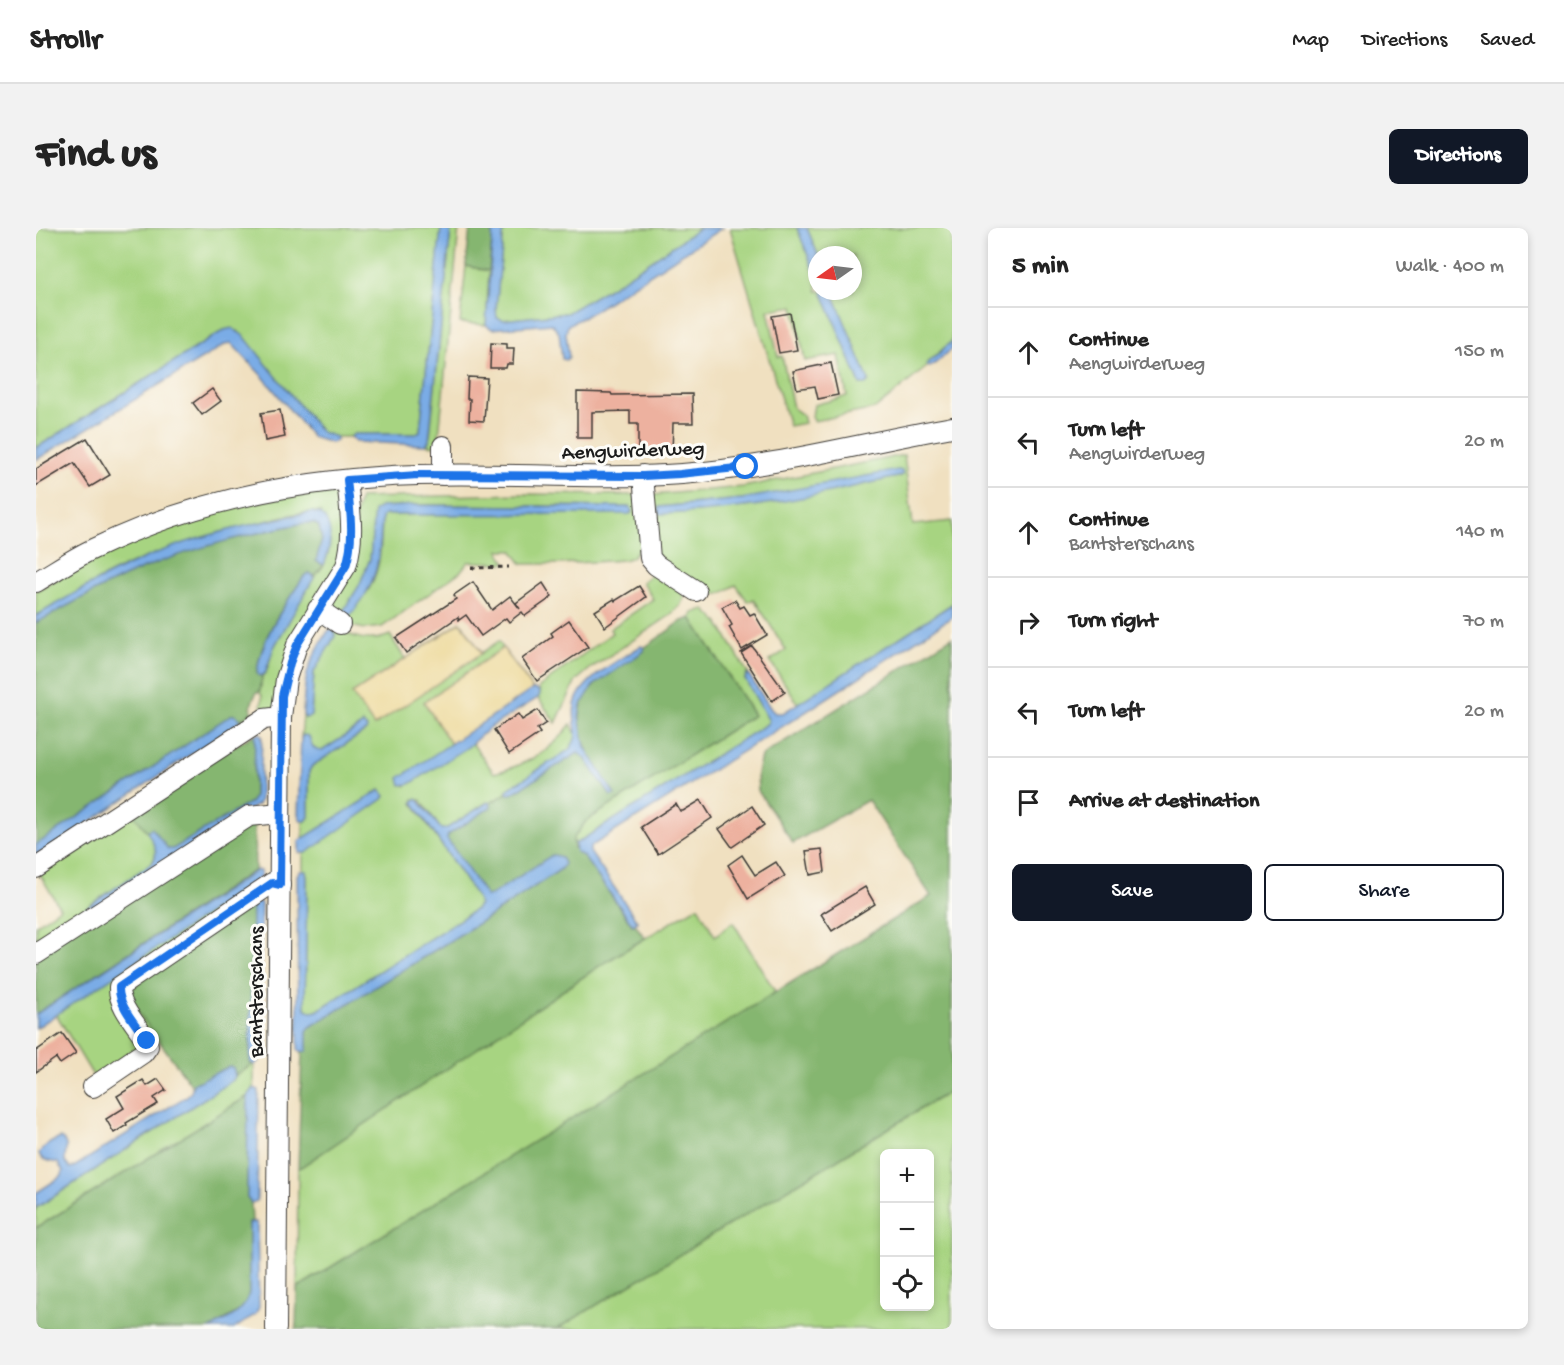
<!DOCTYPE html>
<meta charset="utf-8">
<style>
body{margin:0;font-family:"Gochi Hand",sans-serif;background:#f2f2f2;color:#222}
.controls{position:absolute;right:18px;bottom:18px;display:grid;overflow:hidden;border-radius:9px;box-shadow:0 3px 9px #0003}
.controls button{width:54px;height:54px;display:grid;place-items:center;padding:0;border:0;border-bottom:2px solid #e0e0e0;background:#fff;color:#222;font:30px sans-serif}
.compass{position:absolute;left:772px;top:18px;width:54px;height:54px;border-radius:50%;background:#fff;box-shadow:0 3px 9px #0003;rotate:256deg}
.stop{position:absolute;width:18px;height:18px;margin:-14px;border:4px solid #1a73e8;border-radius:50%;background:#fff}
.stop.end{background:#1a73e8;border-color:#fff;box-shadow:0 2px 6px #0008}
.list{margin:0;padding:0;list-style:none}
h2{display:flex;justify-content:space-between;align-items:center;height:78px;margin:0;padding:0 24px;font-size:26px}
h2 small{font-size:20px;font-weight:400;color:#767676}
.list li{display:grid;grid-template-columns:39px 1fr auto;gap:18px;align-items:center;box-sizing:border-box;height:90px;padding:0 24px;border-top:2px solid #e0e0e0}
.list b{display:block;font-size:22px;white-space:nowrap}
.list p{margin:0;font-size:20px;white-space:nowrap;color:#767676}
.list em{font-size:20px;font-style:normal;color:#767676}
.actions{display:flex;gap:12px;padding:18px 24px}
.actions a{flex:1;padding:14px 0;border:2px solid #111827;border-radius:9px;text-align:center;font-size:21px;color:#111827}
.actions .main{background:#111827;color:#fff}
.icon{flex:none;width:33px;height:33px;fill:none;stroke:currentColor;stroke-width:2;stroke-linecap:round;stroke-linejoin:round}
.map{position:relative;flex:none;width:916px;height:1101px;overflow:hidden;border-radius:9px}
header{display:flex;align-items:center;gap:36px;box-sizing:border-box;height:84px;padding:0 30px;background:#fff;border-bottom:2px solid #e0e0e0}
header strong{font-size:28px}
nav{display:flex;gap:33px;margin-inline-start:auto;font-size:21px}
.intro{display:flex;align-items:center;justify-content:space-between;box-sizing:border-box;height:144px;padding:0 36px}
h1{margin:0;font-size:42px}
.button{padding:15px 27px;border-radius:9px;background:#111827;color:#fff;font-size:21px;font-weight:700}
main{display:flex;gap:36px;padding:0 36px}
aside{flex:1;background:#fff;border-radius:9px;box-shadow:0 3px 9px #0003}
.map>svg:first-child{display:block}
.green{fill:#a7d481;stroke:#62784e;stroke-width:1.5;fill-rule:evenodd}
.forest{fill:#85b66f;stroke:#506946;stroke-width:1.5}
.sand{fill:#eeda9e;stroke:#857b5d;stroke-width:1.5}
.water{fill:#7aace6;stroke:#4b6481;stroke-width:1.5}
.building{fill:#edb19f}
.lines{fill:none;stroke-linecap:round;stroke-linejoin:round}
.minor-casing{stroke:#3c3935;stroke-width:22}
.path{stroke:#3c3935;stroke-width:3;stroke-dasharray:4.5 4.5;stroke-linecap:butt}
.minor{stroke:#fff;stroke-width:20}
.route{stroke:#1a73e8;stroke-width:8}
.labels{text-anchor:middle;stroke-width:6;stroke-linejoin:round;paint-order:stroke}
.street-label{font-size:21px;fill:#1c1c1c;stroke:#fdfcf7}
</style>
<header>
<strong>Strollr</strong>
<nav><a>Map</a><a>Directions</a><a>Saved</a></nav>
</header>
<div class="intro"><h1>Find us</h1><a class="button">Directions</a></div>
<main>
<div class="map">
<svg width="916" height="1101" viewBox="0 0 916 1101">
<rect width="100%" height="100%" fill="#fdfcf7"/>
<filter id="ink" filterUnits="userSpaceOnUse"><feTurbulence type="fractalNoise" baseFrequency=".0167" numOctaves="2"/><feDisplacementMap in="SourceGraphic" scale="12" xChannelSelector="R" yChannelSelector="G"/><feConvolveMatrix kernelMatrix="1 2 1 2 8 2 1 2 1" color-interpolation-filters="sRGB"/></filter>
<filter id="wash" filterUnits="userSpaceOnUse"><feTurbulence type="fractalNoise" baseFrequency=".008" numOctaves="4" result="noise"/><feDisplacementMap in="SourceGraphic" scale="24" xChannelSelector="R" yChannelSelector="G"/><feGaussianBlur stdDeviation="1.35" result="paint"/><feColorMatrix in="noise" values="0 0 0 0 0 0 0 0 0 0 0 0 0 0 0 0 0 1.4 0 .05"/><feComposite in="paint" operator="in"/></filter>
<g filter="url(#wash)">
<rect width="100%" height="100%" fill="#f0e0c0"/>
<!-- green -->
<g class="green">
<polygon points="0,0 405,0 384,203 380,206 318,206 314,209 300,209 285,204 202,103 188,102 0,220"/>
<polygon points="415,0 423,0 402,218 390,217 394,208"/>
<polygon points="468,0 664,0 583,54 531,85 467,92 460,90 460,81"/>
<polygon points="694,0 761,0 781,50 781,63 786,63 824,156 833,153 796,63 817,63 817,27 782,27 771,0 916,0 916,113 890,136 892,138 839,181 778,193 776,188 778,177 811,168 803,127 769,133 758,78 732,82 742,129 746,128 757,180 767,187 769,195 753,198"/>
<polygon points="430,38 453,43 450,97 424,95"/>
<path d="M 868,227 L 877,297 L 916,293 L 916,376 L 762,476 L 734,433 L 750,422 L 718,371 L 712,374 L 700,357 C 695,359 689,365 683,366 C 667,370 631,336 618,326 L 617,267 L 707,259 ZM 865,248 L 807,261 L 709,279 L 622,282 L 623,279 L 706,271 Z"/>
<path d="M 290,263 L 298,267 L 305,279 L 307,325 L 240,480 L 222,490 L 203,494 L 203,492 L 216,484 L 220,486 L 225,483 L 226,468 L 224,464 L 226,448 L 230,445 L 238,419 L 278,349 L 288,337 L 293,322 L 294,311 L 284,284 C 261,283 237,291 216,297 C 178,307 142,317 106,331 C 69,346 34,368 0,388 L 0,363 C 67,325 137,292 212,275 C 238,270 264,267 290,263 Z"/>
<path d="M 487,266 L 599,267 L 604,272 L 607,315 L 596,329 L 588,332 L 524,336 L 486,336 L 476,322 L 463,322 L 470,335 L 432,334 L 424,344 L 346,399 L 329,401 L 315,398 L 298,387 L 295,378 L 324,270 ZM 383,277 L 594,279 L 596,285 L 349,287 L 346,289 C 345,315 346,345 329,367 C 323,374 313,379 306,385 L 323,358 L 334,331 L 338,283 L 344,279 Z"/>
<polygon points="618,344 645,360 648,370 644,378 632,389 555,440 540,453 520,495 502,470 504,466 503,459 576,405 574,401 617,371 606,354"/>
<polygon points="668,381 682,394 713,447 710,447 709,451 733,493 731,496 539,616 536,611 550,593 718,487 655,390 657,385"/>
<path d="M 298,399 C 315,409 334,416 354,407 L 369,431 L 316,466 L 338,498 L 463,413 L 467,420 L 388,474 L 415,516 L 364,550 L 369,558 L 436,515 L 458,545 C 490,537 515,524 535,496 L 541,509 L 533,522 L 475,559 L 470,563 L 471,565 L 454,575 L 451,574 L 410,601 L 405,601 L 385,572 L 378,571 L 377,575 L 440,668 L 443,675 L 439,682 L 281,783 L 276,784 L 269,780 L 271,650 L 270,644 L 267,643 L 267,626 L 347,571 L 349,568 L 344,562 L 267,611 L 267,593 L 270,593 L 273,589 L 273,543 L 276,538 L 330,503 L 327,496 L 286,523 L 279,522 L 268,507 L 265,510 L 267,487 L 269,490 L 275,488 L 278,444 Z"/>
<path d="M 92,580 C 104,594 129,617 116,635 L 2,712 L 0,708 L 0,697 L 24,680 L 3,645 Z"/>
<polygon points="219,654 220,660 105,814 102,821 59,851 20,786"/>
<polygon points="662,678 679,708 697,694 740,765 261,1060 262,941 565,737"/>
<polygon points="216,837 218,837 218,860 212,868 0,1000 0,980 197,852 199,848"/>
<path d="M 916,862 L 916,1101 L 521,1101 L 572,1070 ZM 849,926 L 894,926 L 894,1078 L 849,1078 Z"/>
</g>
<!-- forest -->
<g class="forest">
<polygon points="434,0 457,0 453,43 430,38"/>
<path d="M 268,295 L 278,295 L 283,298 L 286,312 L 280,333 L 288,337 L 278,349 L 277,347 L 269,347 C 249,376 225,408 221,444 L 226,448 L 224,464 L 221,464 C 217,471 214,476 216,484 L 203,492 L 200,487 L 195,487 L 0,617 L 0,395 C 35,376 69,356 106,341 C 158,319 214,306 268,295 Z"/>
<path d="M 655,390 L 718,487 L 550,593 L 537,611 L 538,620 L 547,628 L 596,697 L 599,696 L 609,710 L 565,737 L 262,941 L 266,824 L 271,822 L 271,803 L 274,799 L 454,688 L 525,641 L 455,667 L 450,668 L 413,615 L 411,611 L 412,607 L 455,579 L 454,575 L 471,565 L 475,566 L 542,525 L 549,530 L 575,568 C 559,539 527,491 555,461 C 569,445 591,435 608,423 L 608,420 L 646,393 Z"/>
<polygon points="916,409 916,862 521,1101 260,1101 261,1060 895,668 832,572 757,615 722,563 721,545 725,528"/>
<polygon points="219,506 218,568 215,574 137,621 132,621 116,601 111,603 92,580"/>
<polygon points="218,596 219,642 0,786 0,723"/>
<polygon points="216,675 214,834 216,837 199,848 199,844 192,839 156,858 88,765"/>
<polygon points="212,868 211,970 215,975 216,994 213,995 213,1065 211,1075 208,1080 174,1101 0,1101 0,1000"/>
</g>
<!-- sand -->
<g class="sand">
<polygon points="425,394 446,425 338,498 316,466"/>
<polygon points="467,420 497,461 415,516 388,474"/>
</g>
<!-- water -->
<g class="water">
<polygon points="405,0 415,0 393,213 390,217 319,214 314,209 318,206 380,206 384,203"/>
<polygon points="457,0 468,0 460,81 461,90 467,92 531,85 583,54 664,0 686,0 550,88 532,97 530,105 533,129 530,132 526,131 523,105 516,96 456,101 450,97"/>
<polygon points="761,0 771,0 782,27 781,50"/>
<polygon points="786,63 796,63 833,153 831,156 824,156"/>
<polygon points="196,100 208,108 285,204 300,209 300,213 295,215 276,209 228,150 195,115 190,116 0,232 0,220 188,102"/>
<polygon points="916,113 916,121 896,138 893,139 890,137"/>
<path d="M 862,242 L 866,243 L 867,246 L 862,249 C 811,260 760,273 708,279 C 680,283 652,285 625,286 L 622,285 L 623,279 L 706,271 Z"/>
<path d="M 383,277 L 594,279 L 596,283 L 594,286 L 349,287 L 346,289 C 344,331 342,357 312,390 L 308,390 L 306,385 L 323,358 L 334,331 L 338,283 L 344,279 Z"/>
<path d="M 276,284 L 285,286 C 299,298 294,322 288,337 L 280,333 L 286,312 L 283,298 L 278,295 L 268,295 C 214,306 158,319 106,341 C 69,356 35,376 0,395 L 0,388 C 33,368 67,348 102,333 C 156,308 218,295 276,284 Z"/>
<path d="M 273,345 L 277,347 L 278,350 L 238,419 L 229,446 L 223,448 L 221,444 C 226,407 249,377 269,347 Z"/>
<polygon points="916,376 916,389 768,485 554,619 554,624 602,694 597,697 547,628 540,624 539,616 731,496 733,493 709,451 710,447 713,447 735,481 739,485 747,485"/>
<path d="M 296,401 L 299,404 L 299,408 L 278,444 L 275,488 L 269,490 L 267,487 C 268,446 271,437 292,403 Z"/>
<path d="M 605,418 L 608,419 L 608,423 L 557,458 L 545,477 L 543,489 L 549,519 L 579,567 L 575,568 L 549,530 L 542,525 L 475,566 L 472,566 L 470,563 L 475,559 L 533,522 C 547,504 535,497 539,477 C 543,452 585,431 605,418 Z"/>
<polygon points="497,461 502,462 504,466 502,470 453,500 432,519 374,556 365,557 363,550"/>
<polygon points="195,487 200,487 204,491 203,494 0,630 0,617"/>
<path d="M 327,496 L 331,500 L 330,503 L 276,538 L 273,543 L 273,589 L 270,593 L 265,593 L 262,586 L 265,510 L 267,507 L 273,508 C 276,517 276,522 286,523 Z"/>
<path d="M 224,505 L 226,508 L 224,571 L 222,577 L 198,589 L 0,723 L 0,714 L 116,635 C 124,624 117,615 111,603 L 116,600 L 132,621 L 137,621 L 215,574 L 218,568 L 219,506 Z"/>
<polygon points="344,562 349,568 347,571 270,625 263,625 263,613"/>
<path d="M 381,570 L 405,601 L 410,601 L 452,574 L 454,575 L 455,579 L 412,607 L 411,611 L 450,668 L 455,667 L 516,627 C 523,627 526,629 528,636 L 525,641 L 454,688 L 274,799 L 271,803 L 271,823 L 264,824 L 262,822 L 261,647 L 264,643 L 270,643 L 271,650 L 269,780 L 276,784 L 281,783 L 439,682 L 443,676 L 440,668 L 377,574 Z"/>
<polygon points="221,642 224,643 225,648 218,655 0,800 0,786"/>
<polygon points="223,673 225,676 223,833 218,837 214,834 216,675"/>
<path d="M 192,839 L 197,839 L 199,848 L 197,852 L 0,980 L 0,965 L 26,948 L 27,943 L 22,935 C 15,933 5,934 3,925 C 9,917 15,913 25,910 C 35,918 28,923 29,934 L 34,940 L 38,939 L 151,868 L 155,864 L 157,856 Z"/>
<polygon points="218,860 223,862 221,973 215,975 211,970 212,868"/>
<path d="M 216,994 L 220,994 L 221,997 L 223,1079 L 220,1086 L 198,1101 L 174,1101 C 192,1090 208,1086 213,1065 L 213,995 Z"/>
</g>
<g id="blocks">
<!-- building -->
<g class="building">
<polygon points="754,85 761,122 743,125 736,88"/>
<polygon points="455,115 471,116 471,120 478,120 477,136 471,136 470,140 454,140"/>
<polygon points="795,135 802,167 782,171 779,158 761,161 757,143"/>
<polygon points="432,149 451,150 448,193 433,192 434,171 431,171"/>
<polygon points="176,161 185,173 166,187 157,175"/>
<polygon points="541,164 575,165 576,167 656,166 657,195 637,195 636,226 602,226 602,196 594,196 594,183 556,184 556,210 541,210"/>
<polygon points="244,182 249,209 229,213 225,185"/>
<polygon points="51,210 74,247 54,259 38,235 0,258 0,241"/>
<polygon points="437,354 456,382 474,368 484,381 480,375 507,355 516,369 489,388 486,384 473,394 470,390 445,408 430,387 423,392 422,389 370,425 360,410 420,371 418,367"/>
<polygon points="603,358 610,369 569,399 559,383 578,371 579,373"/>
<polygon points="699,372 704,380 708,378 714,387 718,385 731,407 706,422 693,399 696,397 686,379"/>
<polygon points="533,392 552,419 501,453 486,431 517,408 515,405"/>
<polygon points="716,418 749,464 736,473 705,425"/>
<polygon points="502,482 510,495 501,501 504,505 473,526 458,502 482,486 486,492"/>
<polygon points="665,572 676,590 622,626 605,599 640,576 644,583 647,583"/>
<polygon points="716,578 728,597 696,619 683,601"/>
<polygon points="786,621 789,644 774,647 770,623"/>
<polygon points="706,627 719,647 740,634 749,648 712,671 692,637"/>
<polygon points="829,659 839,676 796,703 785,686"/>
<polygon points="26,805 40,825 24,836 20,830 0,844 0,823"/>
<polygon points="122,851 130,862 118,870 122,876 90,895 91,897 78,905 70,891 88,880 81,868 107,852 111,858"/>
</g>
</g>
</g>
<g filter="url(#ink)">
<use href="#blocks" fill-opacity="0" stroke="#3c3935" stroke-width="1.5"/>
<g class="lines">
<defs>
<g id="minor">
<polyline points="407,247 407,218"/>
<polyline points="607,247 614,330 620,337 660,363"/>
<path d="M 0,354 C 19,343 38,330 57,321 C 158,272 271,250 382,247 C 470,244 558,252 646,246 C 738,239 826,215 916,199"/>
<polyline points="282,381 304,396"/>
<polyline points="0,640 228,491 245,489"/>
<polyline points="0,726 213,588 244,585"/>
<path d="M 57,859 L 107,825 L 112,818 L 111,813 C 101,797 82,778 83,759 L 236,655 L 244,657"/>
<path d="M 240,1101 L 245,489 L 250,451 L 261,417 L 310,338 C 319,309 314,281 311,252"/>
</g>
</defs>
<!-- minor casing -->
<use href="#minor" class="minor-casing"/>
<!-- path -->
<polyline class="path" points="435,340 473,339"/>
<!-- minor -->
<use href="#minor" class="minor"/>
</g>
</g>
<g class="lines" filter="url(#ink)">
<!-- route -->
<path class="route" d="M 111,813 C 101,797 82,778 83,759 L 236,655 L 244,657 L 246,468 L 254,435 L 261,417 L 310,338 C 319,310 314,281 311,252 L 382,247 L 607,248 L 644,246 L 710,239"/>
</g>
<g class="labels">
<!-- street labels -->
<g class="street-label">
<text transform="translate(597 221) rotate(-2)" y="7">Aengwirderweg</text>
<text transform="translate(219 764) rotate(-90)" y="7">Bantsterschans</text>
</g>
</g>
</svg>
<div class="controls">
<button>+</button>
<button>−</button>
<button><svg class="icon" aria-label="locate" viewBox="0 0 24 24"><circle cx="12" cy="12" r="6"/><path d="M12 2v4M12 18v4M2 12h4M18 12h4"/></svg></button>
</div>
<svg class="compass" viewBox="-18 -18 36 36"><path d="M0-13l5 13h-10z" fill="#e53935"/><path d="M0 13l5-13h-10z" fill="#767676"/></svg>
<div class="stop" style="left:710px;top:239px"></div>
<div class="stop end" style="left:111px;top:813px"></div>
</div>
<aside>
<h2>5 min<small>Walk · 400 m</small></h2>
<ul class="list">
<li><svg class="icon" aria-label="ahead" viewBox="0 0 24 24"><path d="M12 20V5M6 11l6-6 6 6"/></svg><div><b>Continue</b><p>Aengwirderweg</p></div><em>150 m</em></li>
<li><svg class="icon" aria-label="left" viewBox="0 0 24 24"><path d="M17 20v-9H6M10 6l-5 5 5 5"/></svg><div><b>Turn left</b><p>Aengwirderweg</p></div><em>20 m</em></li>
<li><svg class="icon" aria-label="ahead" viewBox="0 0 24 24"><path d="M12 20V5M6 11l6-6 6 6"/></svg><div><b>Continue</b><p>Bantsterschans</p></div><em>140 m</em></li>
<li><svg class="icon" aria-label="right" viewBox="0 0 24 24"><path d="M7 20v-9h11M14 6l5 5-5 5"/></svg><div><b>Turn right</b></div><em>70 m</em></li>
<li><svg class="icon" aria-label="left" viewBox="0 0 24 24"><path d="M17 20v-9H6M10 6l-5 5 5 5"/></svg><div><b>Turn left</b></div><em>20 m</em></li>
<li><svg class="icon" aria-label="arrive" viewBox="0 0 24 24"><path d="M6 21V4h12l-3 4 3 4H6"/></svg><div><b>Arrive at destination</b></div></li>
</ul>
<div class="actions"><a class="main">Save</a><a>Share</a></div>
</aside>
</main>
